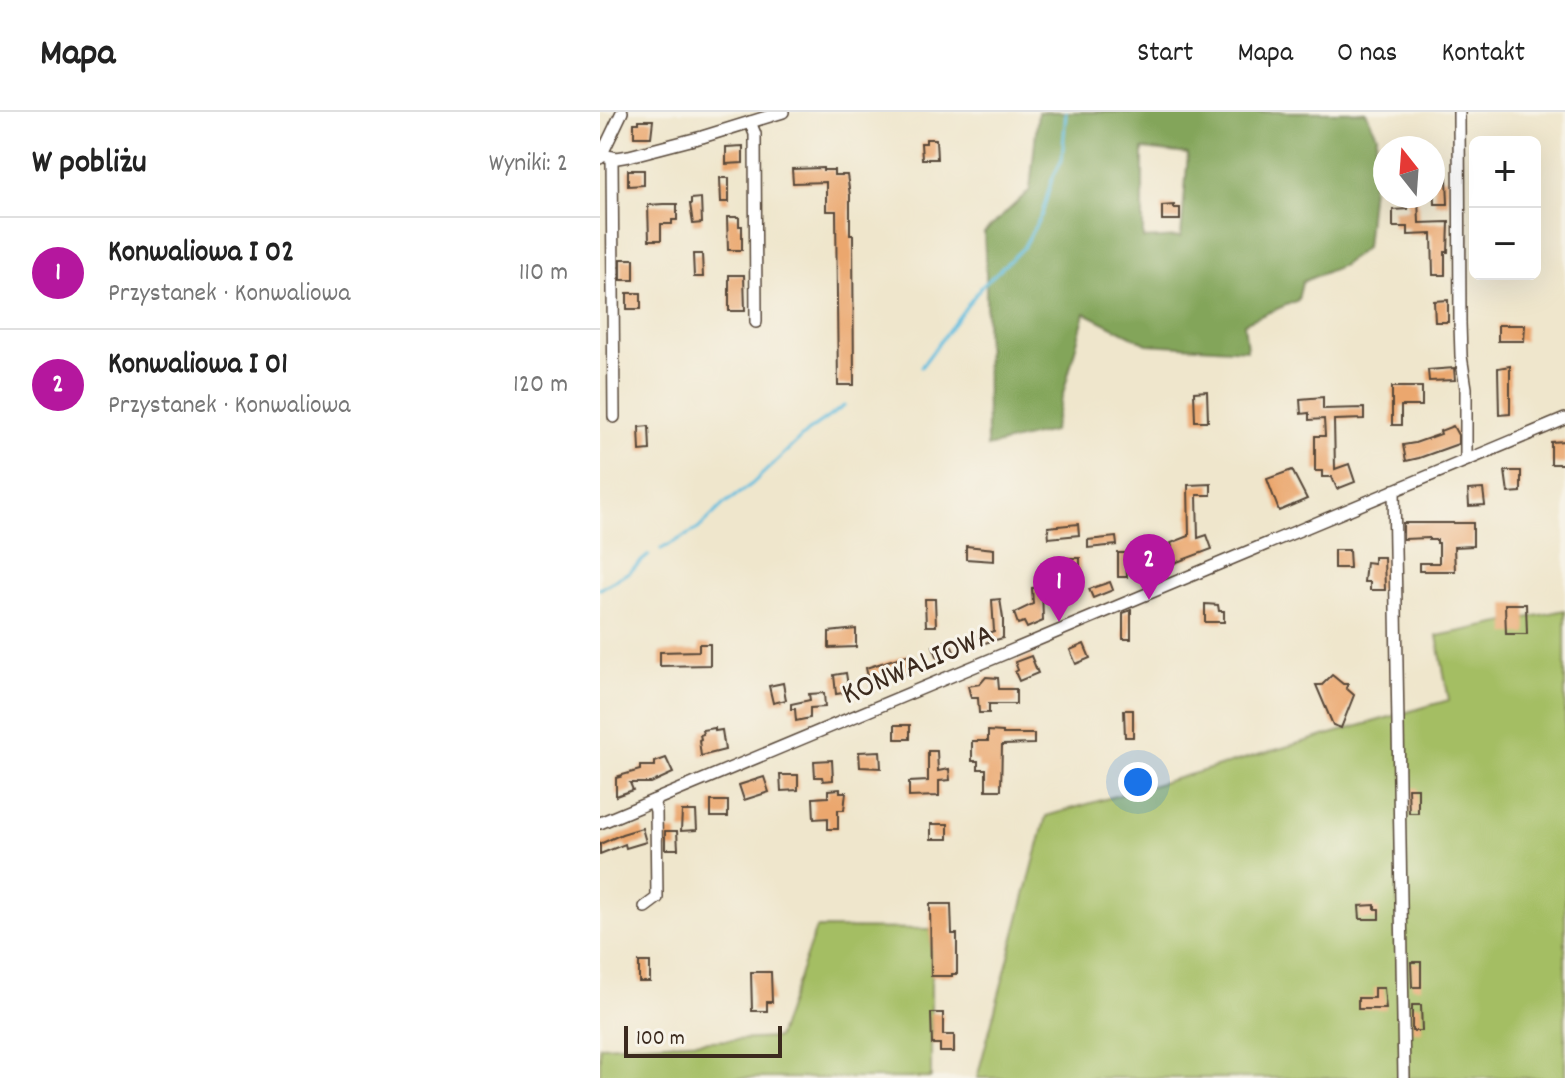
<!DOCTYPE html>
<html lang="pl">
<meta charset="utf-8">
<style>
body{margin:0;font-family:Dekko,sans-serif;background:#f6f6f6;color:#222}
.controls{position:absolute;right:24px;top:24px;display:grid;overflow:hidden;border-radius:12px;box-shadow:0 8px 32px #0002}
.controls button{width:72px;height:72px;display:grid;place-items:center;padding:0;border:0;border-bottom:2px solid #e0e0e0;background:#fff;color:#222;font:40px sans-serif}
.compass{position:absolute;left:773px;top:24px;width:72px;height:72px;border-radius:50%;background:#fff;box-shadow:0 8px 32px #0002;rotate:343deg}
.scale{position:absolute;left:24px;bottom:20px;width:158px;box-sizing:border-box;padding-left:8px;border:4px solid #3b2a1e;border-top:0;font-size:22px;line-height:28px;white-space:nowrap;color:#3b2a1e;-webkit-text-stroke:6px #f7f3e8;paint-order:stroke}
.you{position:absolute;left:538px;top:670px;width:28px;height:28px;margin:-20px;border:6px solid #fff;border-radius:50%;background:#1a73e8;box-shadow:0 0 0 12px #1a73e833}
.badge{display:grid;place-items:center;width:52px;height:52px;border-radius:50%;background:#b5179e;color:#fff;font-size:26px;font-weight:700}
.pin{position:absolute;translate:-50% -66px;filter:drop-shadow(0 2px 4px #0008)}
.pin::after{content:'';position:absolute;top:42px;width:28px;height:24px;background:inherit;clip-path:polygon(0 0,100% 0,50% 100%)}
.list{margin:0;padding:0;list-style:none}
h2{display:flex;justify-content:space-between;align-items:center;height:104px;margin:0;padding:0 32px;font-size:34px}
h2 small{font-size:26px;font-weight:400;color:#767676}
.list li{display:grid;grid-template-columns:52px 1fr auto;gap:24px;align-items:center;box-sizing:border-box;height:112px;padding:0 32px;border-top:2px solid #e0e0e0}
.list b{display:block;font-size:30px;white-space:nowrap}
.list p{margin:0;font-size:26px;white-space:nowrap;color:#767676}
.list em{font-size:26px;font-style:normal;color:#767676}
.map{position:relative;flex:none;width:965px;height:966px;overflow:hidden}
header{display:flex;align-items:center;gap:48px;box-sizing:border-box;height:112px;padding:0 40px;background:#fff;border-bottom:2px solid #e0e0e0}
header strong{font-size:38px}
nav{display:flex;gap:44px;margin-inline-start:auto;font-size:28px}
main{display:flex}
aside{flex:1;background:#fff}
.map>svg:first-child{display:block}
.green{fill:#a4be64;stroke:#707441;stroke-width:2}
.forest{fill:#83a55a;stroke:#5f683c;stroke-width:2;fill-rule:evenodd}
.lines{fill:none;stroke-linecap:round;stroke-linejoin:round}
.stream{stroke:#61bddf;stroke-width:3}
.building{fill:#eba76e}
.minor-casing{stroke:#564638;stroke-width:14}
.minor{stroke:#fff;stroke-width:11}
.labels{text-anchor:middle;stroke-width:6;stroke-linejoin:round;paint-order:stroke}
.street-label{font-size:32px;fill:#3b2a1e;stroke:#f7f3e8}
</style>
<header>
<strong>Mapa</strong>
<nav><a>Start</a><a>Mapa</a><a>O nas</a><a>Kontakt</a></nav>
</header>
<main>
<aside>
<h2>W pobliżu<small>Wyniki: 2</small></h2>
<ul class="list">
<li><span class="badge">1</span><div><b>Konwaliowa I 02</b><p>Przystanek · Konwaliowa</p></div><em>110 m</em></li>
<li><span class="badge">2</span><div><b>Konwaliowa I 01</b><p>Przystanek · Konwaliowa</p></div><em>120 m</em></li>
</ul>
</aside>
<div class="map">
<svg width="965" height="966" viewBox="0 0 965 966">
<rect width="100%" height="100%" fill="#f7f3e8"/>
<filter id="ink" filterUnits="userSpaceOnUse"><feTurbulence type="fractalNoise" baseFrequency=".0125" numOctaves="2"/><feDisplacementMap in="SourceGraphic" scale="16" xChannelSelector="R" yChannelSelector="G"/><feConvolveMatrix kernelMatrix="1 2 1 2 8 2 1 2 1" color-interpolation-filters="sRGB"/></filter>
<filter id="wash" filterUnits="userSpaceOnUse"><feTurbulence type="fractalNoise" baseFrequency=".006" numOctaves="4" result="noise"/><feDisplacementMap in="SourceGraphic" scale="32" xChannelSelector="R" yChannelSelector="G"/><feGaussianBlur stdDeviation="1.8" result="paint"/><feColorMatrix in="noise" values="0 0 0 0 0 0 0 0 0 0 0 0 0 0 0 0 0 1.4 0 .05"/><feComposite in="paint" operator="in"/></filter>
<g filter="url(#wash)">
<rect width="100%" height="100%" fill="#efe6cc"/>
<!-- green -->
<g class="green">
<polygon points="965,498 965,966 377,966 446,704 849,588 837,524"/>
<polygon points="216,816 331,817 331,966 0,966 0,934 177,926"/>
</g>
<!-- forest -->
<path class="forest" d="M 438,0 L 766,0 L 777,23 L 766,135 L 743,153 L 702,170 L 698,188 L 644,211 L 647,238 L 547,232 L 485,201 L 453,319 L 387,335 L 386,161 L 384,121 L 430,78 ZM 543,37 L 588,42 L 581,125 L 543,127 Z"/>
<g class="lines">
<!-- stream -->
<g class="stream">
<polyline points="321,255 381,175 423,136 442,102 452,67 462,48 466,0"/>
<polyline points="61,437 98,417 124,392 152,372 207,320 244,294"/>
<polyline points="0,477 29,460 49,443"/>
</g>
</g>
<g id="blocks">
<!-- building -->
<g class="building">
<polygon points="39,8 53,8 51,25 34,25 34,11 39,11"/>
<polygon points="326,27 336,27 337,47 322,47 321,31 326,31"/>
<polygon points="143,34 143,51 126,52 126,35"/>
<polygon points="223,56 223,58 234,58 234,63 247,63 250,83 250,123 253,123 254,273 238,273 236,99 226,99 226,70 193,71 192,57"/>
<polygon points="28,58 44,58 44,73 28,74"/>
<polygon points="120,66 129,66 129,90 121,90"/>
<polygon points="834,66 847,66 848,92 835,92"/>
<polygon points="101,86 102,111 93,112 90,92 91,92 91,87"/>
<polygon points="807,86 818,86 819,111 849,110 848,140 845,140 845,163 833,163 832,122 808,123 808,115 793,115 793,98 808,97"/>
<polygon points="63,92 77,92 77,108 72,108 72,112 61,112 61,128 49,128 48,93"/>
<polygon points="574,93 574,96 580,96 580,108 562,108 562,94"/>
<polygon points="127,105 139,105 139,114 142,114 142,138 128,138"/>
<polygon points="93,142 102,142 103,165 94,165"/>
<rect x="21" y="147" width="13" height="21"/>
<polygon points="129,163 144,163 145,199 129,199"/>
<rect x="27" y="181" width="14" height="16"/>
<polygon points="848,188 848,210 835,210 834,189"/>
<polygon points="898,213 925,213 924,229 898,229"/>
<polygon points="910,254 910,302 899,303 898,256"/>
<polygon points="854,256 855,268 829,269 828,258"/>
<polygon points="792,275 822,275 822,294 801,294 801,313 792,313"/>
<polygon points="607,279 608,309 595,309 594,280"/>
<polygon points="723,285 723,297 764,296 764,307 734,308 735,357 749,352 755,370 737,377 732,365 722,365 722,359 715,359 715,324 725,324 724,307 709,308 709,301 701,302 700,287"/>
<polygon points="49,314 50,338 40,339 39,315"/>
<polygon points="853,314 858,323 858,332 819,346 806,349 803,333 815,331 841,322 840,319"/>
<polygon points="965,329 965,352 951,352 951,330"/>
<polygon points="692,358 707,387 679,399 667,367"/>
<polygon points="905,359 921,359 921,380 908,381"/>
<polygon points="611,372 611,383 597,383 598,426 607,423 612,437 569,453 564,442 569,440 568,437 572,435 571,431 589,424 588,373"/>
<polygon points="883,377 885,393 869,394 868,378"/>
<polygon points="803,411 873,411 873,434 854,435 855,459 819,459 819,451 839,451 839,431 837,431 837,428 829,428 829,426 803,427"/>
<polygon points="478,412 479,423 449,426 448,415"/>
<polygon points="516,425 517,433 488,436 488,428"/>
<polygon points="538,431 550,431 551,452 526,452 527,465 518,465 518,441 538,441"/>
<polygon points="366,434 394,437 394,449 366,447"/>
<polygon points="734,438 749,438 750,456 734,456"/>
<polygon points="774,445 784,445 785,478 770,478 770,470 764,470 766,450 774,451"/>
<polygon points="449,446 480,446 480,464 475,464 471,467 468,464 461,463 458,467 455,463 449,463"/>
<polygon points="510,470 513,478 493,486 489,477"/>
<polygon points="442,475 443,509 427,516 424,510 418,512 414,501 433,492 432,476"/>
<polygon points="325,487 335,487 336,514 326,514"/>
<polygon points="400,487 403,506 403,526 381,532 379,524 394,519 392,488"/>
<polygon points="605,492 618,493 619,499 624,499 624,510 605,510"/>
<polygon points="905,492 926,492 927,522 906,522"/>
<polygon points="531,498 531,527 523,527 523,501"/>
<polygon points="256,517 256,535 229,536 229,520"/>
<polygon points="349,528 355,542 339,549 333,534"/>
<polygon points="99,532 110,532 110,553 60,554 60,540 99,539"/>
<polygon points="484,532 490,546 476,552 470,538"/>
<polygon points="310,542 317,555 311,558 312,560 303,563 302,559 284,564 286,570 270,575 266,556"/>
<polygon points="431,544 438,561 419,569 415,560 418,558 415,550"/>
<polygon points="246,561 249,580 236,582 234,563"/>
<polygon points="732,563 743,572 748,572 746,576 754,583 741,616 733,613 716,573 722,573"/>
<polygon points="386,565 398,566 399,577 416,577 416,592 389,592 389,601 379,601 378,586 371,586 368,574 380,572"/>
<polygon points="183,571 186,588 173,591 169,574"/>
<polygon points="224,581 225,595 210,596 210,606 196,609 195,597 191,597 191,592 210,588 209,582"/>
<polygon points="524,598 533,598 533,625 525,625"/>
<rect x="295" y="613" width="15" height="14"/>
<polygon points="115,616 115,619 122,618 125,638 101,644 99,628 101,627 100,623 103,622 102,618"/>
<polygon points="388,619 403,620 403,622 434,622 434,632 402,633 401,678 386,678 386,657 378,657 378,649 372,649 372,629 388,629"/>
<polygon points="280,639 281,656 260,655 259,640"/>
<polygon points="328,639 337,639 338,659 349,657 350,668 339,669 339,684 309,685 309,670 328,669"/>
<polygon points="66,646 73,661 51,671 30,671 33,678 16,684 16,666 20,665 19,664 40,658 40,654 55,654 55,650"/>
<polygon points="232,648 233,668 223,669 222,665 215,665 214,649"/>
<polygon points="180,663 198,663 198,678 181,679"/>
<polygon points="164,665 169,680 144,688 139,673"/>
<polygon points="808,676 818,676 818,701 809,701"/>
<polygon points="240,677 240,680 246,680 244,698 238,698 238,717 228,717 228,706 214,707 213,686 228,685 228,678"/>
<rect x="111" y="689" width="17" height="16"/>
<polygon points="82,699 96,699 97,718 81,719"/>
<rect x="331" y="712" width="17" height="15"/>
<polygon points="42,716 46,730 26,736 25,732 0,742 0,732 22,722"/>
<polygon points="65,719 77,719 78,737 65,737"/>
<polygon points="330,792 351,792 352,822 357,822 357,862 352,862 352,864 331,864"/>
<polygon points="775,793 775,797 779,797 779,807 760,807 759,794"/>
<rect x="39" y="850" width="11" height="20"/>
<polygon points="811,850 821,850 821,875 812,875"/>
<polygon points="151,860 171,860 172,890 167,890 167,899 152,899"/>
<polygon points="774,876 784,876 786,897 758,897 758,886 774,886"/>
<polygon points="812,893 821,893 822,919 812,919"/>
<polygon points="331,901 343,901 343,923 354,923 354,940 340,940 340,932 332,932"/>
</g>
</g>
</g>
<g filter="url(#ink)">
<use href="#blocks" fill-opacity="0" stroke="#564638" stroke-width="2"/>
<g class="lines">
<defs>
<g id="minor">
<polyline points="859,0 860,211 861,244 866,276 866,348"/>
<polyline points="150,10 155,22 156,210"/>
<polyline points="1,43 17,46 29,44 102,25 183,0"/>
<polyline points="12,45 14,305"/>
<polyline points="0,46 22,0"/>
<polyline points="794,378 804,966"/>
<polyline points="0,711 965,307"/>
<polyline points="45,795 57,786 56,699 53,689"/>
</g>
</defs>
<!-- minor casing -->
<use href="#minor" class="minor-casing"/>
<!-- minor -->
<use href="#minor" class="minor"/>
</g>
</g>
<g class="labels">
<!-- street labels -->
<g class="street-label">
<text transform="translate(317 550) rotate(-23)" y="11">KONWALIOWA</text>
</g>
</g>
</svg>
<div class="controls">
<button>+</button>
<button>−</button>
</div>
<svg class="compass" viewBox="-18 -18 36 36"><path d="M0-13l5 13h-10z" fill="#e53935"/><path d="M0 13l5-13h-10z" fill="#767676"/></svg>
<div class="scale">100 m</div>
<div class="you"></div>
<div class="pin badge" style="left:459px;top:510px">1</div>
<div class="pin badge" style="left:549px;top:488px">2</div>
</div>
</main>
